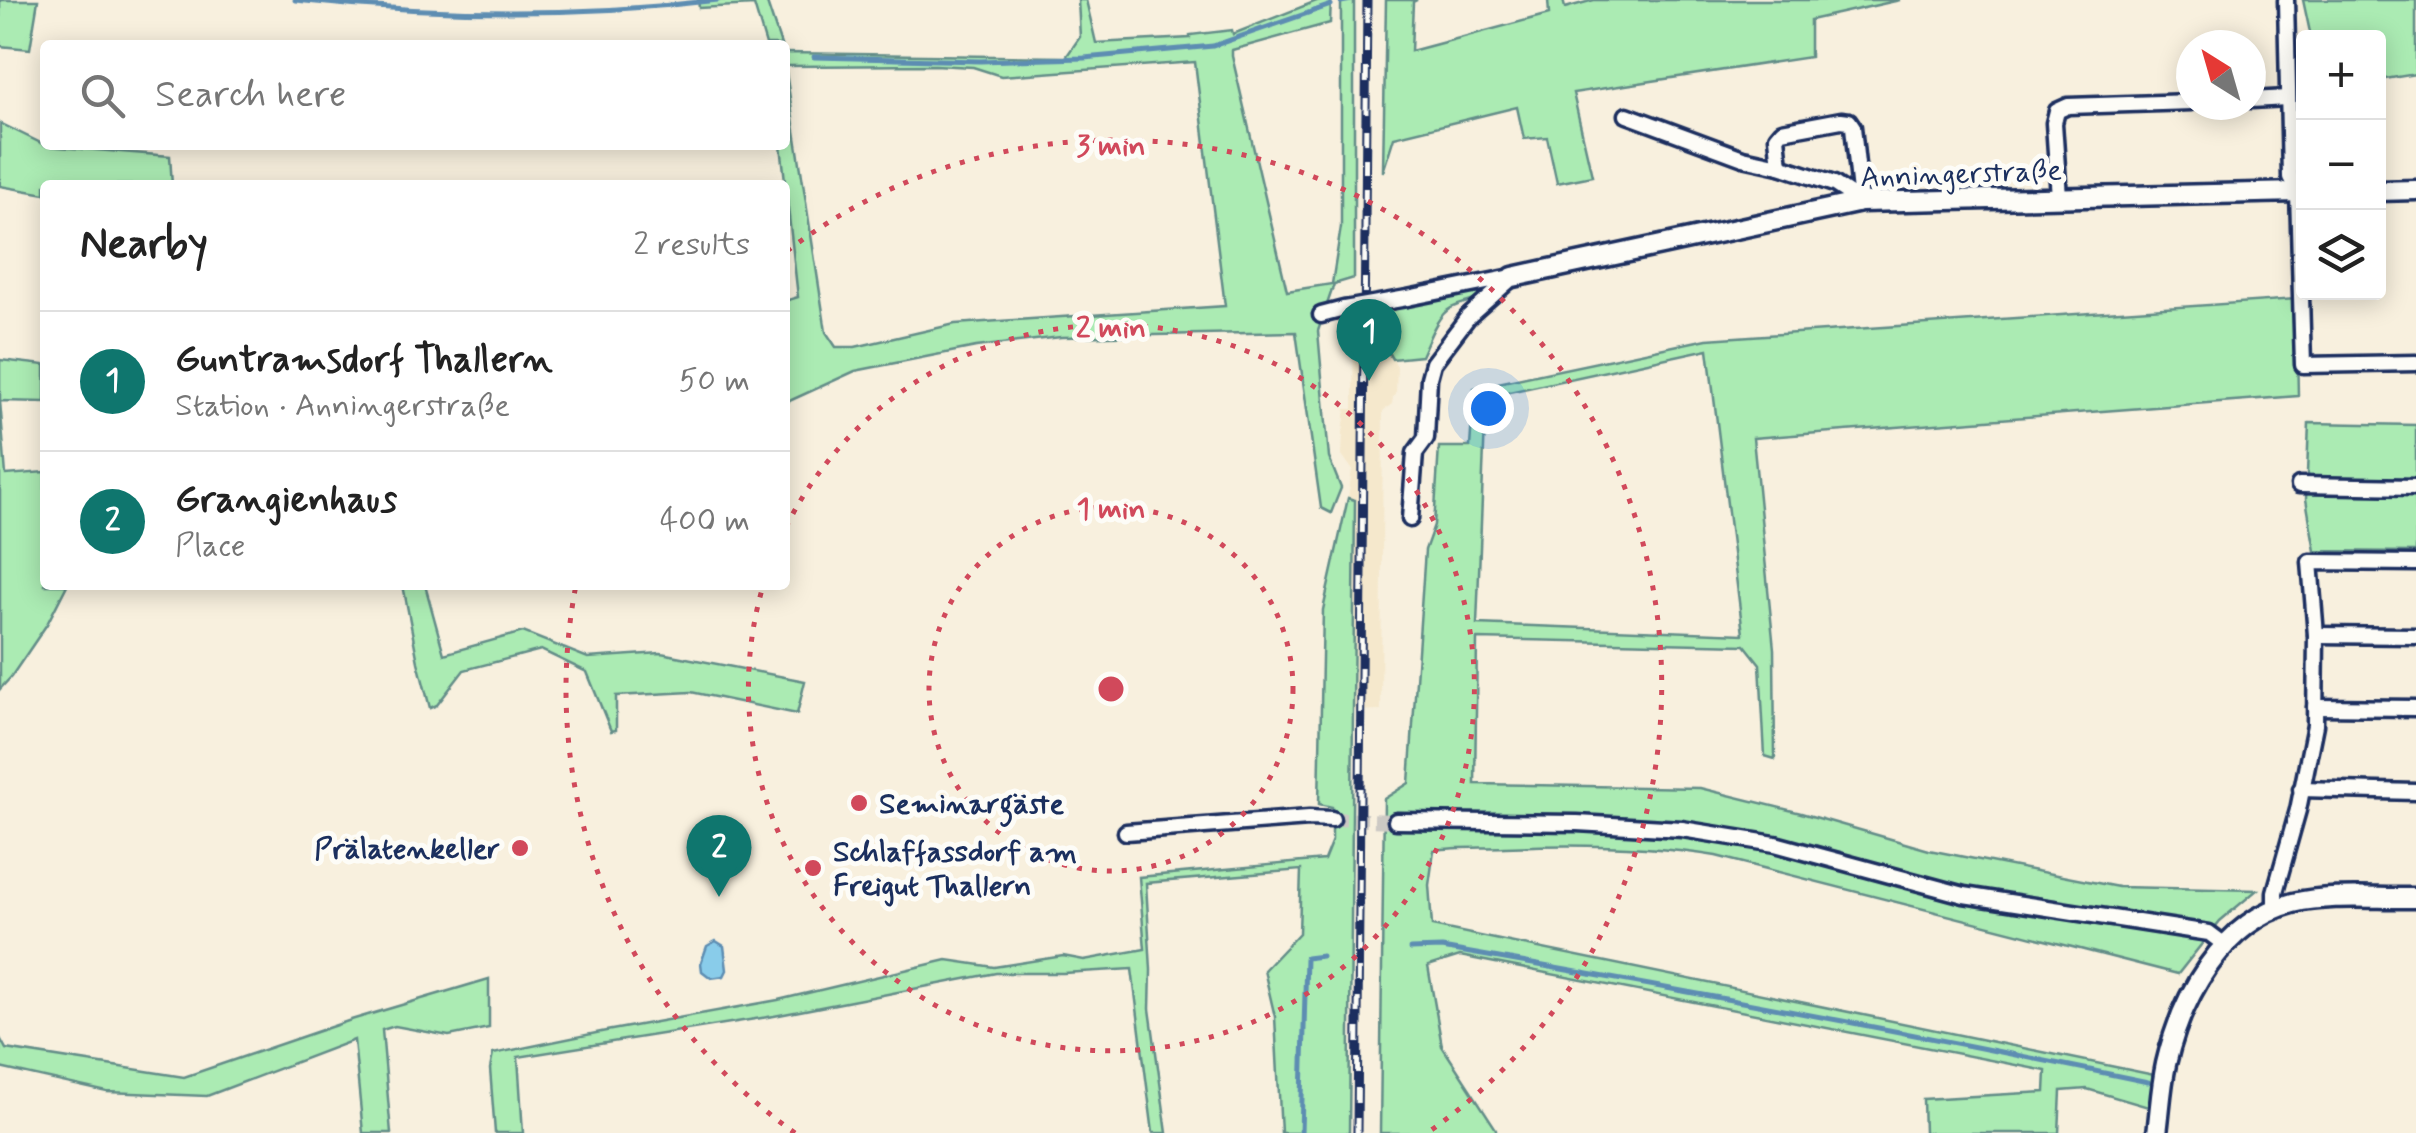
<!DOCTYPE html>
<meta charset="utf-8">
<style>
body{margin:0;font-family:Mynerve,sans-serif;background:#f6f6f6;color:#222}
.controls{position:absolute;right:30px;top:30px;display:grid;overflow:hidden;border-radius:10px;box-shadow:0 5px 25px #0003}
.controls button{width:90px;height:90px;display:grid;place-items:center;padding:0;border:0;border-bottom:2px solid #e0e0e0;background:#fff;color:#222;font:50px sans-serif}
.compass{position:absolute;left:2176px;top:30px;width:90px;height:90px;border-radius:50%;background:#fff;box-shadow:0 5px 25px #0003;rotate:323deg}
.you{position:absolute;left:1488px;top:408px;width:35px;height:35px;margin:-25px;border:8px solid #fff;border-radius:50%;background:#1a73e8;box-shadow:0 0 0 15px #1a73e833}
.badge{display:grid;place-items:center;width:65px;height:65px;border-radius:50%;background:#0f766e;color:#fff;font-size:32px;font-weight:700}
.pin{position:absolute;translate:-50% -82px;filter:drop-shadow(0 2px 5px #0008)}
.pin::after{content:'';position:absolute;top:52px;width:35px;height:30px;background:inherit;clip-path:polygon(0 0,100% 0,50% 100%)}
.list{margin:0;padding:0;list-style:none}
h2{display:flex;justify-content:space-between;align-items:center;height:130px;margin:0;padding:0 40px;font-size:42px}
h2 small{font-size:32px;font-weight:400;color:#767676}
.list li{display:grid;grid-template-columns:65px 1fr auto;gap:30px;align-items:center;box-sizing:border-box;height:140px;padding:0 40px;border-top:2px solid #e0e0e0}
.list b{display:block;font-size:38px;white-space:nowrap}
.list p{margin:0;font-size:32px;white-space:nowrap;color:#767676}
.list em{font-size:32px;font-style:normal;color:#767676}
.icon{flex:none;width:55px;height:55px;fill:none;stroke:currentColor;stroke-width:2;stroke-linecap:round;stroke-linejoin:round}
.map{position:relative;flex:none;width:2416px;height:1133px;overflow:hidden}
.search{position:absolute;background:#fff;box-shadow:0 5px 25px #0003;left:40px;top:40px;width:750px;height:110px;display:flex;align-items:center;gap:25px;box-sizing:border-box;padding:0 35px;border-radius:10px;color:#767676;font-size:38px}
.panel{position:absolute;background:#fff;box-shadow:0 5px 25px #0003;left:40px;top:180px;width:750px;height:410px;border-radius:10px}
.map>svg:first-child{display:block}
.built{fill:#f5e8cc}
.green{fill:#abebb3;stroke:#638d88;stroke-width:2.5;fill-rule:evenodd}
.water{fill:#89ccea;stroke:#5d8db2;stroke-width:2.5}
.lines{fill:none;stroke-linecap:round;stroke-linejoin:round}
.stream{stroke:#5d8db2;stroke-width:5}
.minor-tunnel{stroke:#ccc9c4;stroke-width:14;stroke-dasharray:14 7;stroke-linecap:butt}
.minor-casing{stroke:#1b2f5e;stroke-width:21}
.tertiary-casing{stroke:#1b2f5e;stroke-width:25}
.minor{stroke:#fdfcf7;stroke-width:14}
.tertiary{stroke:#fdfcf7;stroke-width:18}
.rail-casing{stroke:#1b2f5e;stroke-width:9}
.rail{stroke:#fdfcf7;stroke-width:5;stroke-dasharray:15;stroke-linecap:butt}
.minor-bridge-casing{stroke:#1b2f5e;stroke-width:21;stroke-linecap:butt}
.minor-bridge{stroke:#fdfcf7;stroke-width:14}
.ring{fill:none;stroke:#d1495b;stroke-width:5;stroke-dasharray:5 10}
.poi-dot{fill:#d1495b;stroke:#fdfcf7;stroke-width:4}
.labels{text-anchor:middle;stroke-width:10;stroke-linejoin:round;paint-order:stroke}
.street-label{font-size:30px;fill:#1b2f5e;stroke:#fdfcf7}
.poi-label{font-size:30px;font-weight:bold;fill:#1b2f5e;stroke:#fdfcf7;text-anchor:start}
.centre{fill:#d1495b;stroke:#fdfcf7;stroke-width:5}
.ring-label{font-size:30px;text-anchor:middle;font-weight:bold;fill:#d1495b;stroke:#fdfcf7;stroke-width:10;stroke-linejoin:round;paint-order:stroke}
</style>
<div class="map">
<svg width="2416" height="1133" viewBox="0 0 2416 1133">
<rect width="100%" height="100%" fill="#f8f0de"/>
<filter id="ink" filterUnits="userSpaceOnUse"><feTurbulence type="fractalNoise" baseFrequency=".01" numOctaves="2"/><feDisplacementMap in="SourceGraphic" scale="20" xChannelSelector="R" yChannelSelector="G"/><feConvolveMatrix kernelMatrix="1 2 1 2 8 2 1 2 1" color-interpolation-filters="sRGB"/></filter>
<g filter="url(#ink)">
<!-- built -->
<polygon class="built" points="1388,309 1395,323 1385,347 1397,366 1396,395 1393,397 1392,404 1383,411 1381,710 1352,711 1355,500 1348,498 1352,469 1342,455 1343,433 1346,409 1353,409 1354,316"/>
<!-- green -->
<g class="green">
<polygon points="0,0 38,0 30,49 0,46"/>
<polygon points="698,0 766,0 781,45 766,45 754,5 699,8"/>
<path d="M 1078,0 L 1086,0 L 1096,43 L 1190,38 L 1190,35 L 1232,30 L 1233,34 L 1319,0 L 1331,0 L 1330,23 L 1232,50 L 1232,56 L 1287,291 L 1332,284 L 1341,227 L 1341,0 L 1354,0 L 1354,278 L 1334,284 L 1318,331 L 1329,458 L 1341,488 L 1331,513 L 1321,508 L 1296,332 L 1061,337 L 976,347 L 855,371 L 785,403 L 785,301 L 798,297 L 781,145 L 785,145 L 785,53 L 1066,57 L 1080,37 ZM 1195,62 L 1225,306 L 955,324 L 855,347 L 836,347 L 826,332 L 785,66 L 935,65 L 973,67 L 1001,76 Z"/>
<polygon points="1386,0 1417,0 1413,2 1411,51 1549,14 1548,0 1563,0 1565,8 1594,0 1900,0 1810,20 1810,57 1573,93 1592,176 1557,183 1547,137 1524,139 1517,107 1394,137 1383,172"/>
<polygon points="2303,0 2416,0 2416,74 2379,80 2378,38 2311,37"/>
<polygon points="0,123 47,146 170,156 172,185 45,185 45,194 0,186"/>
<path d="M 1485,290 L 1487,292 C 1472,304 1465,301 1451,308 C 1436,316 1428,342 1421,356 L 1392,359 L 1385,347 L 1394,323 L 1388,309 Z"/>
<path d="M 2296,299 L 2298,396 L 1753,438 L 1774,649 L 1775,759 L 1765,756 L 1760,664 L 1745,645 L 1477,639 L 1475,784 L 1700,788 L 1801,813 L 1929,850 L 2118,887 L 2257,890 L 2220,921 L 2178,974 L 1716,856 C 1646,845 1575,844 1505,847 C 1481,848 1457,847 1434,850 L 1429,885 L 1432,926 L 2159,1076 L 2155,1109 L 2087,1089 L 2061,1091 L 2059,1133 L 1924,1133 L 1923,1099 L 2045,1092 L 2046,1071 L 1460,956 L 1428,966 L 1442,1046 L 1496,1129 L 1496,1133 L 1380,1133 L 1384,799 L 1409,783 L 1425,550 L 1434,525 L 1439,447 L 1470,447 L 1474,388 L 1707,339 ZM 1708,349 L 1743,634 L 1477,624 L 1486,397 Z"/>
<polygon points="0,360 45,365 45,402 0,401 6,475 45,472 45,585 67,585 47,624 11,677 0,689"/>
<polygon points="2309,423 2416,425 2416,552 2315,551 2306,499"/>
<polygon points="1348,498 1355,500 1349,1133 1281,1133 1275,1017 1264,970 1299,933 1301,870 1146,883 1151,970 1150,1009 1167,1133 1153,1133 1132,969 1063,973 996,973 774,1016 518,1057 523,1133 495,1133 490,1069 493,1054 606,1031 778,1000 947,960 994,967 1063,956 1084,960 1145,949 1139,877 1324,860 1332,840 1332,807 1319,804 1323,610"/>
<polygon points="403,585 425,585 444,654 523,632 588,658 661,653 805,681 797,714 691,692 616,696 616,730 611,731 587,672 541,650 464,670 437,705 430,708 418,662"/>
<polygon points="489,979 489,1028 449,1036 395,1026 382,1030 391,1133 363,1133 354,1040 207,1096 107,1092 0,1068 0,1038 6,1049 184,1077 351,1020"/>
</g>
<!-- water -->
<polygon class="water" points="716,941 724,946 727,970 724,976 711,978 702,971 701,963 707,946"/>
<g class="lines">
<!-- stream -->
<g class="stream">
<path d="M 295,0 C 435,15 578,17 718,0"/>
<polyline points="1341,2 1351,0"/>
<polyline points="814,57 980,61 1084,58 1213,46 1331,5"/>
<path d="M 1410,949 L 1442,948 C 1678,989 1913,1033 2148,1082"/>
<polyline points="1301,1133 1306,958 1322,956"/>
</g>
<!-- minor-tunnel -->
<polyline class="minor-tunnel" points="1332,819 1396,821"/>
<defs>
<g id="minor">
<polyline points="2286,0 2290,177 2298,192 2303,365 2416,363"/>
<polyline points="2251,100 2287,98"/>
<polyline points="1627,115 1743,158 1780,166 1834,184 1861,202"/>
<polyline points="1780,166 1777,137 1782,131 1841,120 1849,121 1853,127 1861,202"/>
<polyline points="2059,197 2054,123 2057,111 2068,106 2191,102"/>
<polyline points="1407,298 1512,277"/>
<polyline points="1321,315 1344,309"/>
<polyline points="2299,485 2416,487"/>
<polyline points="1410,519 1415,453 1426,438 1429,378 1433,363 1468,317 1513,277"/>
<polyline points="2316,635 2416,636"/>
<polyline points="2315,707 2416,708"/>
<polyline points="2301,789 2416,792"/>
<polyline points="1396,821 1577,823 1682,829 1775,844 1964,895 2209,933 2225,945"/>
<polyline points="1126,832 1309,818 1332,819"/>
<polyline points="2275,909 2275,892 2298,810 2315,725 2316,635 2310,562 2416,563"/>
</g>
<g id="tertiary">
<polyline points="2378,191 2416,190"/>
<polyline points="1513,277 1861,202 2304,192"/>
<path d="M 2157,1133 C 2160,1110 2161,1087 2166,1064 C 2181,998 2222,921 2293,903 C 2332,894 2376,899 2416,898"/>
</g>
</defs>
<!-- minor casing -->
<use href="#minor" class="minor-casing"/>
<!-- tertiary casing -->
<use href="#tertiary" class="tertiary-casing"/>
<!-- minor -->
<use href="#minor" class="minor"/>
<!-- tertiary -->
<use href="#tertiary" class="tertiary"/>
<defs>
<polyline id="rail" points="1357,1133 1367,0"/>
</defs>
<!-- rail casing -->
<use href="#rail" class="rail-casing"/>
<!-- rail -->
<use href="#rail" class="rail"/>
<defs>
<polyline id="minor-bridge" points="1344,309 1407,298"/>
</defs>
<!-- minor-bridge casing -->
<use href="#minor-bridge" class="minor-bridge-casing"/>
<!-- minor-bridge -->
<use href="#minor-bridge" class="minor-bridge"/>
</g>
</g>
<!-- distance rings -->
<g class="ring">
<circle cx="1111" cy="689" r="182"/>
<path d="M786 527A363 363 0 1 1 763 586"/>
<path d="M795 1133A545 545 0 0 1 576 585M787 251A545 545 0 1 1 1427 1133"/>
</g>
<!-- markers -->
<g class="poi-dot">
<circle cx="859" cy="803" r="10"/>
<circle cx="520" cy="848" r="10"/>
<circle cx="813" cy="868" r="10"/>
</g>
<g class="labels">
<!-- street labels -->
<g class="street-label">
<text transform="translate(1961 173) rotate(-2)" y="10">Anningerstraße</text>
</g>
<!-- poi labels -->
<g class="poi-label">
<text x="879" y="813">Seminargäste</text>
<text x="500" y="858" text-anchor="end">Prälatenkeller</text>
<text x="833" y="861">Schlaffassdorf am<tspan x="833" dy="34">Freigut Thallern</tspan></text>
</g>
</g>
<circle cx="1111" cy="689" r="15" class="centre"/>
<g class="ring-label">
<text x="1111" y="155">3 min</text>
<text x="1111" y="337">2 min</text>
<text x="1111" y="518">1 min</text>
</g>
</svg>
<div class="controls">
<button>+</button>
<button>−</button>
<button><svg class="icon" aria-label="layers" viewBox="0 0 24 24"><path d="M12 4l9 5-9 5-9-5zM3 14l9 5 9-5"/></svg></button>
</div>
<svg class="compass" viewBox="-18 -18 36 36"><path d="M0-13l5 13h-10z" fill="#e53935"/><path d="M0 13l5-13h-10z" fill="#767676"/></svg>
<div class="you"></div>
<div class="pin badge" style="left:1369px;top:381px">1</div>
<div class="pin badge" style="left:719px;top:897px">2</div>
<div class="search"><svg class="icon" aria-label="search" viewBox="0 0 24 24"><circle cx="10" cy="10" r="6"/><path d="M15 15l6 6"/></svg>Search here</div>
<section class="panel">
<h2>Nearby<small>2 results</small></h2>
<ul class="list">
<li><span class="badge">1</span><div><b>Guntramsdorf Thallern</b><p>Station · Anningerstraße</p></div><em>50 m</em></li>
<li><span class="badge">2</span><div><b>Grangienhaus</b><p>Place</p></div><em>400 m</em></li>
</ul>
</section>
</div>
